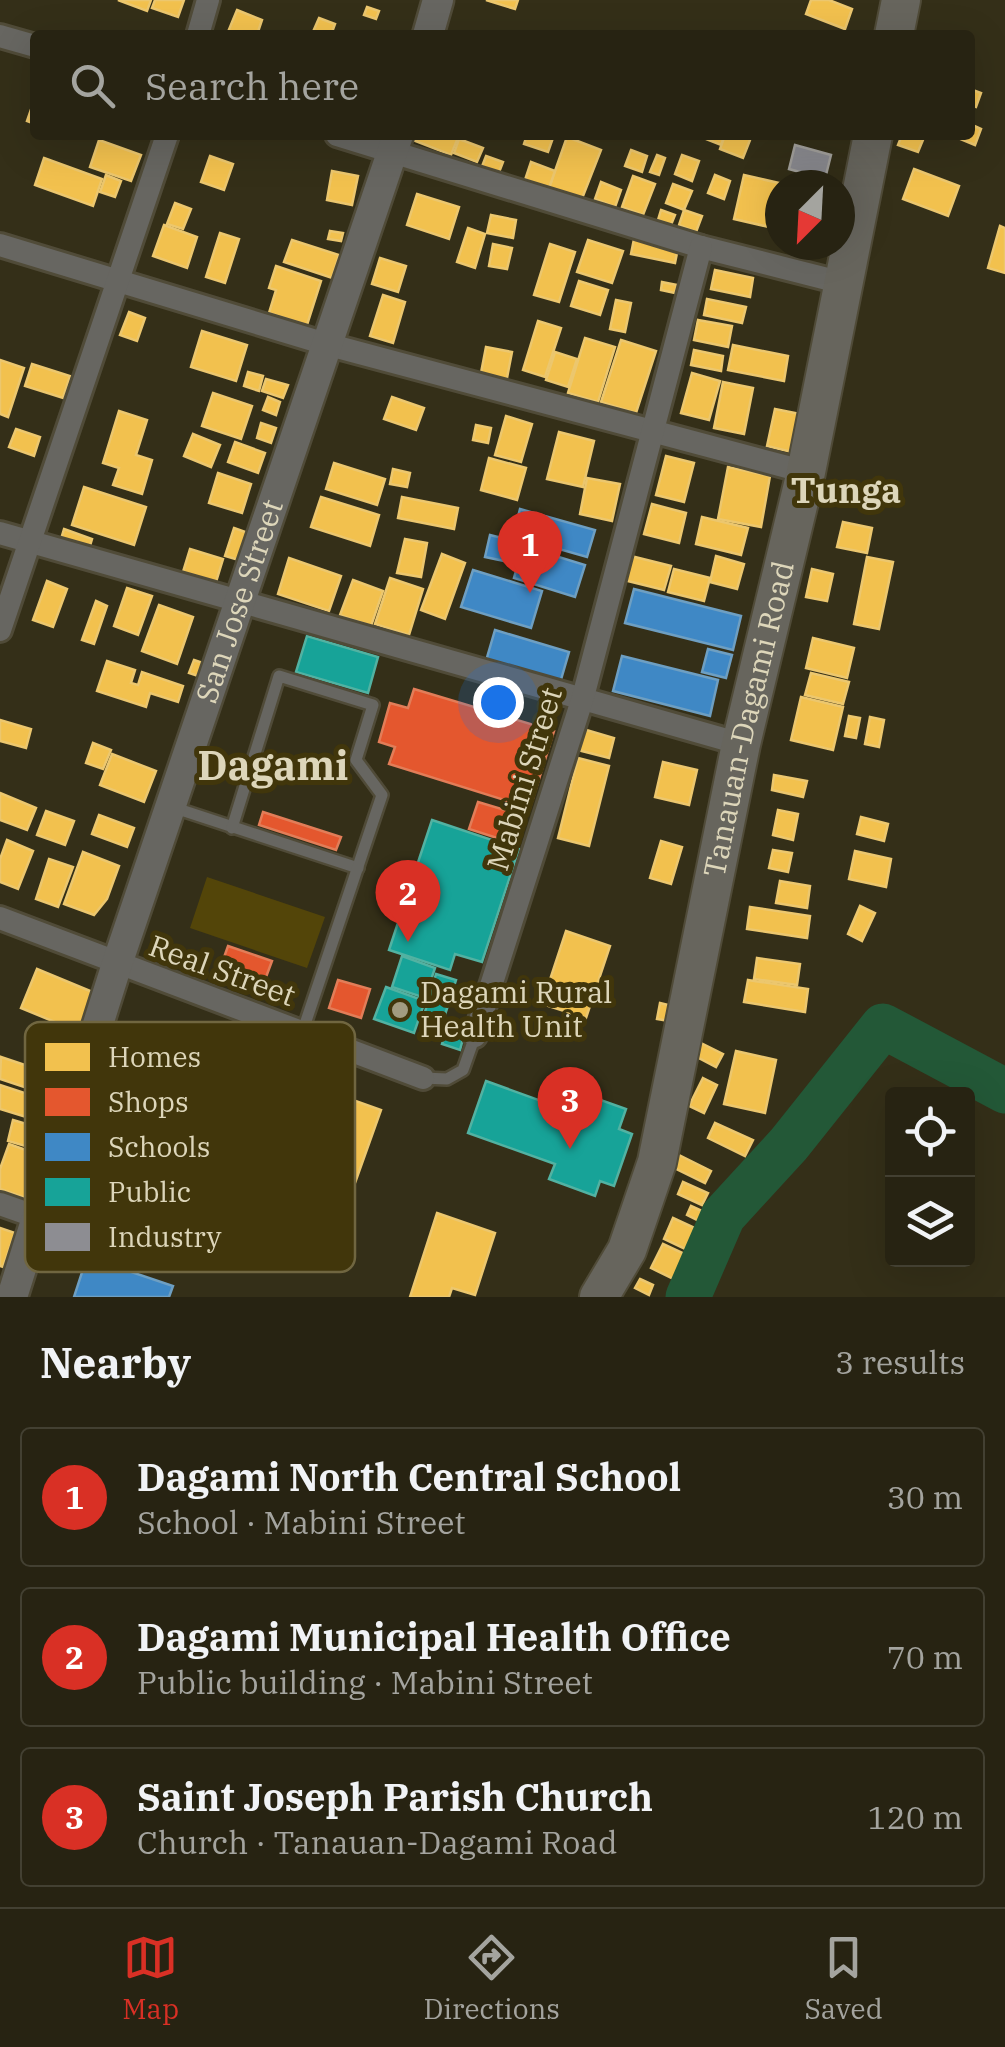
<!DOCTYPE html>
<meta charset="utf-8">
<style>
body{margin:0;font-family:"IBM Plex Serif",serif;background:#2f2b1b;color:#f1f3f6}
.controls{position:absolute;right:30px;bottom:30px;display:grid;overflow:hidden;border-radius:10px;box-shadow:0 10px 40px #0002}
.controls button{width:90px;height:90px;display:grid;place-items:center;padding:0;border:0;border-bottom:2px solid #434032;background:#272312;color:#f1f3f6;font:50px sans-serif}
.compass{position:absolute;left:765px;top:170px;width:90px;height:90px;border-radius:50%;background:#272312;box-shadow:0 10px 40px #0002;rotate:204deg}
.you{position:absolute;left:498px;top:702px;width:35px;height:35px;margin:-25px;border:8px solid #fff;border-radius:50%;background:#1a73e8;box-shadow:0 0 0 15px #1a73e833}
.badge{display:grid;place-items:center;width:65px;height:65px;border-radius:50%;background:#d93025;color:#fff;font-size:32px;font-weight:700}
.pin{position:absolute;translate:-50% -82px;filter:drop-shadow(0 2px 5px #0008)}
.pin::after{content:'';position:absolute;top:52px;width:35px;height:30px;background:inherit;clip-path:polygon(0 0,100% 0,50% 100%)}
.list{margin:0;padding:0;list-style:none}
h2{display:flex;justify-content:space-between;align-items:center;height:130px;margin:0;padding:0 40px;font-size:42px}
h2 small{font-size:32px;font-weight:400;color:#a4a49f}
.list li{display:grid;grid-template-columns:65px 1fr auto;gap:30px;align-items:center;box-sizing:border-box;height:140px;margin:0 20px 20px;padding:0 20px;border:2px solid #434032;border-radius:10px}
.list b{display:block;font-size:38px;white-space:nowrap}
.list p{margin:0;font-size:32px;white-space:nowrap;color:#a4a49f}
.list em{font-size:32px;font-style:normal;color:#a4a49f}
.icon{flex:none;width:55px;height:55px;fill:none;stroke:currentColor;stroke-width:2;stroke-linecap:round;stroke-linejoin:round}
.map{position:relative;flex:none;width:1005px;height:1297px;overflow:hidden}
.search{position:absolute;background:#272312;box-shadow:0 10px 40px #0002;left:30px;right:30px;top:30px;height:110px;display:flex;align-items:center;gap:25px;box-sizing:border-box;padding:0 35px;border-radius:10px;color:#a4a49f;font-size:38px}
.sheet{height:610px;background:#272312}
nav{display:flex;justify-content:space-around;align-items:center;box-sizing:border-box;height:140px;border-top:2px solid #434032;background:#272312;font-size:28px;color:#a4a49f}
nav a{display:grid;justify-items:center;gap:5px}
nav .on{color:#d93025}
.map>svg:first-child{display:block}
.green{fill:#534509}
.homes{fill:#f2c14e;stroke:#ecc76e;stroke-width:2.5}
.shops{fill:#e4572e;stroke:#e27d58;stroke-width:2.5}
.schools{fill:#3f88c5;stroke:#6e9fc2;stroke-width:2.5}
.public{fill:#17a398;stroke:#52b2a2;stroke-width:2.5}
.industry{fill:#8d8d92;stroke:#a5a39e;stroke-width:2.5}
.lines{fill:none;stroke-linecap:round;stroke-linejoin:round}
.river{stroke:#235837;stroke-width:45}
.service-casing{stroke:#504b38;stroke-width:16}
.minor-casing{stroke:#504b38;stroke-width:28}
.tertiary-casing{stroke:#504b38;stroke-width:35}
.primary-casing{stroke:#504b38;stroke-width:42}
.service{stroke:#676661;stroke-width:11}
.minor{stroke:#676661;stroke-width:22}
.tertiary{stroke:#676661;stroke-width:30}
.primary{stroke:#67655d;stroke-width:38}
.poi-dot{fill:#a29c81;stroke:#41360b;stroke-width:4}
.labels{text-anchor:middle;stroke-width:10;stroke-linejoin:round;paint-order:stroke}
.street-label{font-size:30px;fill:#ddd6ba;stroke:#41360b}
.poi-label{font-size:30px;fill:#ddd6ba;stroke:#41360b;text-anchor:start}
.quarter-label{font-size:35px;font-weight:bold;fill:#ddd6ba;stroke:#41360b}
.district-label{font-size:40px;font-weight:bold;fill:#ddd6ba;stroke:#41360b}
.key{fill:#41360b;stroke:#706640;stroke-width:2.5}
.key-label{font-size:28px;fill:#ddd6ba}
</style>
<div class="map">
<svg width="1005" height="1297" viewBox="0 0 1005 1297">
<rect width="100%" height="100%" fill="#342f18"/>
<!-- green -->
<polygon class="green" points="207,877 325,917 307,968 190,928"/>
<!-- homes -->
<g class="homes">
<polygon points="118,0 151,0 147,11"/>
<polygon points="155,0 184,0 178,17 152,8"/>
<polygon points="486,0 518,0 515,9"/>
<polygon points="811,0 829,0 852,9 845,29 806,14"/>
<polygon points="367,7 379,11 376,19 364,15"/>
<polygon points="237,10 262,20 257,35 228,32"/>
<polygon points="319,18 335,24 331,35 312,34"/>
<polygon points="970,89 981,93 976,107 970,105"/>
<polygon points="35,98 35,124 27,121"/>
<polygon points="970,124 981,129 975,145 951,135 970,135"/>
<polygon points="415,135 459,135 451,155 413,140"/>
<polygon points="527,135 554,135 548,152 524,144"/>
<polygon points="696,135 725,135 721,145"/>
<polygon points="725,135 752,135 743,158 720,149"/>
<polygon points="902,135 925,135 918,152 898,145"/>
<polygon points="567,137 601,150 581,201 549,188"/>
<polygon points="459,139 483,148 477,162 454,153"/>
<polygon points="99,140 141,155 131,181 90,167"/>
<polygon points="631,150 647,156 642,172 625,166"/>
<polygon points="657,155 665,158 659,175 650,172"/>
<polygon points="682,155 699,161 692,181 675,174"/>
<polygon points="210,156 233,164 224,190 201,182"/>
<polygon points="486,156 503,162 498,175 481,169"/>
<polygon points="44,158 102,179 93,206 35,185"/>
<polygon points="531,162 555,171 549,188 525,180"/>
<polygon points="914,169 959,186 948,216 903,199"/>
<polygon points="332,171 358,176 352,205 327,200"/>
<polygon points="106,175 121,181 115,197 100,192"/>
<polygon points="715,175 730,181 724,199 708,193"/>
<polygon points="744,175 779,183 769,227 734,219"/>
<polygon points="633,176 655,184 643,215 622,207"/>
<polygon points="601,182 621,190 615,207 595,199"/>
<polygon points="673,184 692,191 684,210 666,203"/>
<polygon points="417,194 459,207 449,239 407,225"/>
<polygon points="175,203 191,209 183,229 167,224"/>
<polygon points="661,210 675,215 671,225 658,220"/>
<polygon points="684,210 702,216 696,232 679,225"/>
<polygon points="491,215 516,220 513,238 487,233"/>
<polygon points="164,225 197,237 187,268 153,256"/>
<polygon points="1000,226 1005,228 1005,273 988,268"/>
<polygon points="468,228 485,234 475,268 457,262"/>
<polygon points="330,231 343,233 341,241 328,239"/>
<polygon points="220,233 239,239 225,283 206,277"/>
<polygon points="634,239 678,248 675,263 631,254"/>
<polygon points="292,240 339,255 332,278 284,262"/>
<polygon points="588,240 623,251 612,283 577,272"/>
<polygon points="493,244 512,248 507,269 489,266"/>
<polygon points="550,244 575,252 559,302 534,295"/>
<polygon points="380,258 406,266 398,292 372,284"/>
<polygon points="276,266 321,281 307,325 269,313 276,290 269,288"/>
<polygon points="715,270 753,278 750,297 711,289"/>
<polygon points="579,281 608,290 600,315 571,306"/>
<polygon points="662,282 677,285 675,293 661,290"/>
<polygon points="383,295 405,302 393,343 370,336"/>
<polygon points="707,299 746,307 742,323 704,315"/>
<polygon points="616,300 631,303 625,332 610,329"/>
<polygon points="129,312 145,318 137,341 120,335"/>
<polygon points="698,320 732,326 728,347 694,340"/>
<polygon points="538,321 561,328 545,377 523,370"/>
<polygon points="202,331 247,345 236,381 191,367"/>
<polygon points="585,338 615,347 598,402 568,393"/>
<polygon points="621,340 656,351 636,413 601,402"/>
<polygon points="733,345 788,356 784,381 728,370"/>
<polygon points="486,347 512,352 506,383 480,378"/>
<polygon points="694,350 723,356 721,371 691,365"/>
<polygon points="555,352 577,359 568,387 546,380"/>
<polygon points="0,360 24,368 8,417 0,414"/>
<polygon points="32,364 70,376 63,398 25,386"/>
<polygon points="248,372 263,376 259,391 244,386"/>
<polygon points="692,373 720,381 709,420 681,413"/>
<polygon points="266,379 288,385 283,398 262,391"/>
<polygon points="723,382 753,388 744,434 714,428"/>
<polygon points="213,393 252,406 241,439 202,426"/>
<polygon points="268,397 280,402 276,415 263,410"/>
<polygon points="392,397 424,408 416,430 384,419"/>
<polygon points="775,409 800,414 792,452 767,446"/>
<polygon points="119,411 147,420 136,455 152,460 142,494 113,485 119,468 103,463"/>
<polygon points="506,416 532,424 521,462 495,455"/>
<polygon points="261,423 276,428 271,443 257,438"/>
<polygon points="476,425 491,428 488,443 473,440"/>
<polygon points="16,429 40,437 34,456 9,447"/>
<polygon points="559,432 594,441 583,487 547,479"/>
<polygon points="193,434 220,445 211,467 184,456"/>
<polygon points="235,442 265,453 258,473 228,462"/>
<polygon points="666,456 694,463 684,502 656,495"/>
<polygon points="489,458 526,468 517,500 481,490"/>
<polygon points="334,463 385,479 377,505 326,489"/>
<polygon points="728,467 770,476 761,527 718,519"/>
<polygon points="393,469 410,473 407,487 390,484"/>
<polygon points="218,473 251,484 242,513 209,503"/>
<polygon points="587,478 620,484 612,521 580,514"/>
<polygon points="84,487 146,507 134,545 72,525"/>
<polygon points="321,497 379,515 370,546 311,527"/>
<polygon points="402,497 458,508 454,529 398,518"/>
<polygon points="652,504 686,513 679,543 644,534"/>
<polygon points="702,517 748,528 741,555 696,544"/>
<polygon points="843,522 872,528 867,553 837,547"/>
<polygon points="234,528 251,534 242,561 225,556"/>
<polygon points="64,529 92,539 87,556 59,546"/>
<polygon points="405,539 427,543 421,577 397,573"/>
<polygon points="190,549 223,559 216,582 183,572"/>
<polygon points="442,554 465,563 445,619 421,610"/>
<polygon points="631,556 671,566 664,590 624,580"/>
<polygon points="716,556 744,564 737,589 710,582"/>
<polygon points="867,557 893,562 879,629 854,624"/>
<polygon points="289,558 341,576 329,611 278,594"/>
<polygon points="674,569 710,578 704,601 668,592"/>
<polygon points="812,569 833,574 827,601 806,597"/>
<polygon points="390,578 423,589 409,635 375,624"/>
<polygon points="353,580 383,591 371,626 340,615"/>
<polygon points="47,581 67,589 53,627 33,620"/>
<polygon points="127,588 152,596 138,635 114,626"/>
<polygon points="96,601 107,606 94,644 82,640"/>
<polygon points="159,605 193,617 177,664 142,651"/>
<polygon points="813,638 854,648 847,678 806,668"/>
<polygon points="194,660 206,664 201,677 189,673"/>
<polygon points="107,661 135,670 131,683 138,685 142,672 183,686 178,702 150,693 146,707 97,691"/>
<polygon points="811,673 849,682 843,704 805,695"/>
<polygon points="801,697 843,707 833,750 791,740"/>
<polygon points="849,716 860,718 856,738 845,736"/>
<polygon points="870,717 884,720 879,747 865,744"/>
<polygon points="0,720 31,729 26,748 0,741"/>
<polygon points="583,729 614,738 609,758 578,750"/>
<polygon points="93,743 111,750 103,769 86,763"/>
<polygon points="112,754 156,771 144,802 100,785"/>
<polygon points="578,758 609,766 589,846 558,838"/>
<polygon points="663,762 697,770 689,805 655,797"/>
<polygon points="774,775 807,781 803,797 772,790"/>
<polygon points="0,793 36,808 27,830 0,820"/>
<polygon points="778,810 798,814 793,840 773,835"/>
<polygon points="46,811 74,821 65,845 37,835"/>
<polygon points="99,815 134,828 127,847 92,834"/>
<polygon points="861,817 888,824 884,841 857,834"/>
<polygon points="7,840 33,851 18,889 0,882 0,859"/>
<polygon points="661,841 682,847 671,884 650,878"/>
<polygon points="773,850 792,853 788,872 769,868"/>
<polygon points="855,851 891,859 886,887 849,879"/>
<polygon points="83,852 119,866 107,899 94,915 64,904"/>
<polygon points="49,859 73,867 58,907 36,899"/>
<polygon points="780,881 810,886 807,908 776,903"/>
<polygon points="860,906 875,913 862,941 848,934"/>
<polygon points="750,907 810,916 807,938 747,929"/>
<polygon points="566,931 610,946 586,1018 542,1004"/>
<polygon points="757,958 800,964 797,985 754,979"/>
<polygon points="37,969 95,993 79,1032 21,1008"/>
<polygon points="748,980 808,989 805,1012 744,1002"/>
<polygon points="660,1003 672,1006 669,1021 657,1019"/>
<polygon points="699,1042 723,1054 716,1067 693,1055"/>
<polygon points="736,1051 776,1060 765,1113 724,1104"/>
<polygon points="1,1057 58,1076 51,1096 0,1079"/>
<polygon points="703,1078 717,1085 704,1113 689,1106"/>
<polygon points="305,1083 381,1110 329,1256 253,1230"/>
<polygon points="0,1085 46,1100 39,1121 0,1109"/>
<polygon points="13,1120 37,1127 32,1148 8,1141"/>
<polygon points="715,1123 753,1140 745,1156 708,1138"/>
<polygon points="9,1144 40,1155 26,1198 0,1189 0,1169"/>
<polygon points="677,1154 711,1171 705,1183 672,1167"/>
<polygon points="683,1182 708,1193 702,1205 678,1194"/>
<polygon points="691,1206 713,1216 709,1226 687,1215"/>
<polygon points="437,1213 495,1233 475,1295 452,1288 449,1297 410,1297"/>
<polygon points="673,1218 708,1234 698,1255 664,1239"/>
<polygon points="0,1228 15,1233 3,1267 0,1266"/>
<polygon points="663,1244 700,1261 688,1286 651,1268"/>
<polygon points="640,1279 653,1285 649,1295 635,1288"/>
</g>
<!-- shops -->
<g class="shops">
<polygon points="414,689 554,731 530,808 389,764 395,747 379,742 390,703 408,708"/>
<polygon points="478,802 525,816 516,844 469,829"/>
<polygon points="263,812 341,837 336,850 259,825"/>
<polygon points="228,946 272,961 259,996 216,980"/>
<polygon points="338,980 370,989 361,1018 329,1008"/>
</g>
<!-- schools -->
<g class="schools">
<polygon points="520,509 595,530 587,557 513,536"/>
<polygon points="490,535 514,541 509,562 485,557"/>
<polygon points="523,546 585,565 575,597 514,578"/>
<polygon points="473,570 542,591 531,628 461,607"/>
<polygon points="634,589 741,616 733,650 625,623"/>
<polygon points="495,630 569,652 560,683 486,661"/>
<polygon points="708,649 732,655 726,678 702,672"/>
<polygon points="622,656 718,680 710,716 613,691"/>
<polygon points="87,1257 173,1286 169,1297 74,1297"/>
</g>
<!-- public -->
<g class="public">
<polygon points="307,636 378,657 368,693 296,672"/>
<polygon points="432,820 519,849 482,962 455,954 450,970 389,950"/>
<polygon points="402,956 435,968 425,998 392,987"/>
<polygon points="436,974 456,980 444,1018 425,1012"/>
<polygon points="386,987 425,1001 414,1033 374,1019"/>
<polygon points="448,1026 465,1031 460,1050 442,1044"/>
<polygon points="486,1081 577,1114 584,1094 626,1109 619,1129 632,1134 614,1186 600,1181 595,1196 549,1179 555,1164 468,1133"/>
</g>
<!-- industry -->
<polygon class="industry" points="795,145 831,155 825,179 789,169"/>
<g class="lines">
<!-- river -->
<polyline class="river" points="688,1297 723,1216 789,1144 883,1026 1005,1091"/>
<defs>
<g id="service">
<polyline points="172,807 358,868"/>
<polyline points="232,828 279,676 373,705 356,760 382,795 302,1033"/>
<polyline points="423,1078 447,1079 463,1070 475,1036"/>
</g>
<g id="minor">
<polyline points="198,35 208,0"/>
<polyline points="0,36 35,46"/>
<polyline points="337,135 701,247 843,283"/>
<polyline points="0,245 326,344 806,472"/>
<polyline points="0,533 741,744"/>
<polyline points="0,630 167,135"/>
<polyline points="0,918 423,1078"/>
<polyline points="475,1036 583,697 701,247"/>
<polyline points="0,1204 40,1218"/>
</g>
<g id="tertiary">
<polyline points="428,35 438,0"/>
<path id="s1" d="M 12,1297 L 117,964 L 398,135"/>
</g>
<g id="primary">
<polyline points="894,35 901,0"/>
<path id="s2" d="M 599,1297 L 627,1250 L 657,1162 L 741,744 L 806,472 L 873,135"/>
</g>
</defs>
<!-- service casing -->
<use href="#service" class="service-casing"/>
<!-- minor casing -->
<use href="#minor" class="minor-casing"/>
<!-- tertiary casing -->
<use href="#tertiary" class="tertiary-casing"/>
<!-- primary casing -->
<use href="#primary" class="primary-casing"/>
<!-- service -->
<use href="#service" class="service"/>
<!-- minor -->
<use href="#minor" class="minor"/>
<!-- tertiary -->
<use href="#tertiary" class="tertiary"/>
<!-- primary -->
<use href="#primary" class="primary"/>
</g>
<!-- markers -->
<circle class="poi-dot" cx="400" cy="1010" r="10"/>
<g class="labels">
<!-- street labels -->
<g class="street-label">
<text dy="10" stroke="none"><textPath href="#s1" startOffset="732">San Jose Street</textPath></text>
<text dy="10" stroke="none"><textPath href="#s2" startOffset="600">Tanauan-Dagami Road</textPath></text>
<text transform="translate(525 779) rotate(-73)" y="10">Mabini Street</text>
<text transform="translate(222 971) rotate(20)" y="10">Real Street</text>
</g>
<!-- poi labels -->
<g class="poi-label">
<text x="420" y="1003">Dagami Rural<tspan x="420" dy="34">Health Unit</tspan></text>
</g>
<!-- quarter labels -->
<g class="quarter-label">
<text x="846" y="503">Tunga</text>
</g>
<!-- district labels -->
<g class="district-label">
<text x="273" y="780">Dagami</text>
</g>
</g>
<!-- legend -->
<rect x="25" y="1022" width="330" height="250" rx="15" class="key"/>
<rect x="45" y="1043" width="45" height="28" fill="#f2c14e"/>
<rect x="45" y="1088" width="45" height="28" fill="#e4572e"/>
<rect x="45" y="1133" width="45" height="28" fill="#3f88c5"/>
<rect x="45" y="1178" width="45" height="28" fill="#17a398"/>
<rect x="45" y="1223" width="45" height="28" fill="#8d8d92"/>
<g class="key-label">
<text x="108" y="1067">Homes</text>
<text x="108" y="1112">Shops</text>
<text x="108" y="1157">Schools</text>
<text x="108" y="1202">Public</text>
<text x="108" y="1247">Industry</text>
</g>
</svg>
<div class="controls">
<button><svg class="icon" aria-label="locate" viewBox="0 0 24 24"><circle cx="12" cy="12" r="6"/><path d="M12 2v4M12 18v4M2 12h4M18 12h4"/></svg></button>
<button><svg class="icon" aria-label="layers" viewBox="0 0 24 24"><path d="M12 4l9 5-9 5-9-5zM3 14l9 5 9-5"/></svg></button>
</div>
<svg class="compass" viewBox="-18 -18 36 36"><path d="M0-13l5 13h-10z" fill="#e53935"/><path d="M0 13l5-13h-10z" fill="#a4a49f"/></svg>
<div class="you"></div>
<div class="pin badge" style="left:530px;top:593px">1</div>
<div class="pin badge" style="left:408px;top:942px">2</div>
<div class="pin badge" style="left:570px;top:1149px">3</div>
<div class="search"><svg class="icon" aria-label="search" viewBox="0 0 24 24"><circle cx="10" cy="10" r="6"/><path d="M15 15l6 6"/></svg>Search here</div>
</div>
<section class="sheet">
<h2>Nearby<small>3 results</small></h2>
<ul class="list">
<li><span class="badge">1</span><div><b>Dagami North Central School</b><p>School · Mabini Street</p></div><em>30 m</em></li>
<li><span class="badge">2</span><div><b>Dagami Municipal Health Office</b><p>Public building · Mabini Street</p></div><em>70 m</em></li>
<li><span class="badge">3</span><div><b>Saint Joseph Parish Church</b><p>Church · Tanauan-Dagami Road</p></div><em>120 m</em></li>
</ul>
</section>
<nav>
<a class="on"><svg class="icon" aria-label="map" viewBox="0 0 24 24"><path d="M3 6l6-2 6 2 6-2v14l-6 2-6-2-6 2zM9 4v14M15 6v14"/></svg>Map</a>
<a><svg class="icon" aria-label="directions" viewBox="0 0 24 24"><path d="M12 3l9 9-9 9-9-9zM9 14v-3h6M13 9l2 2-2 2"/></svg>Directions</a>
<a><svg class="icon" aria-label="saved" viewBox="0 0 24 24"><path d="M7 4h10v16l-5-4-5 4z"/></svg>Saved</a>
</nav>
